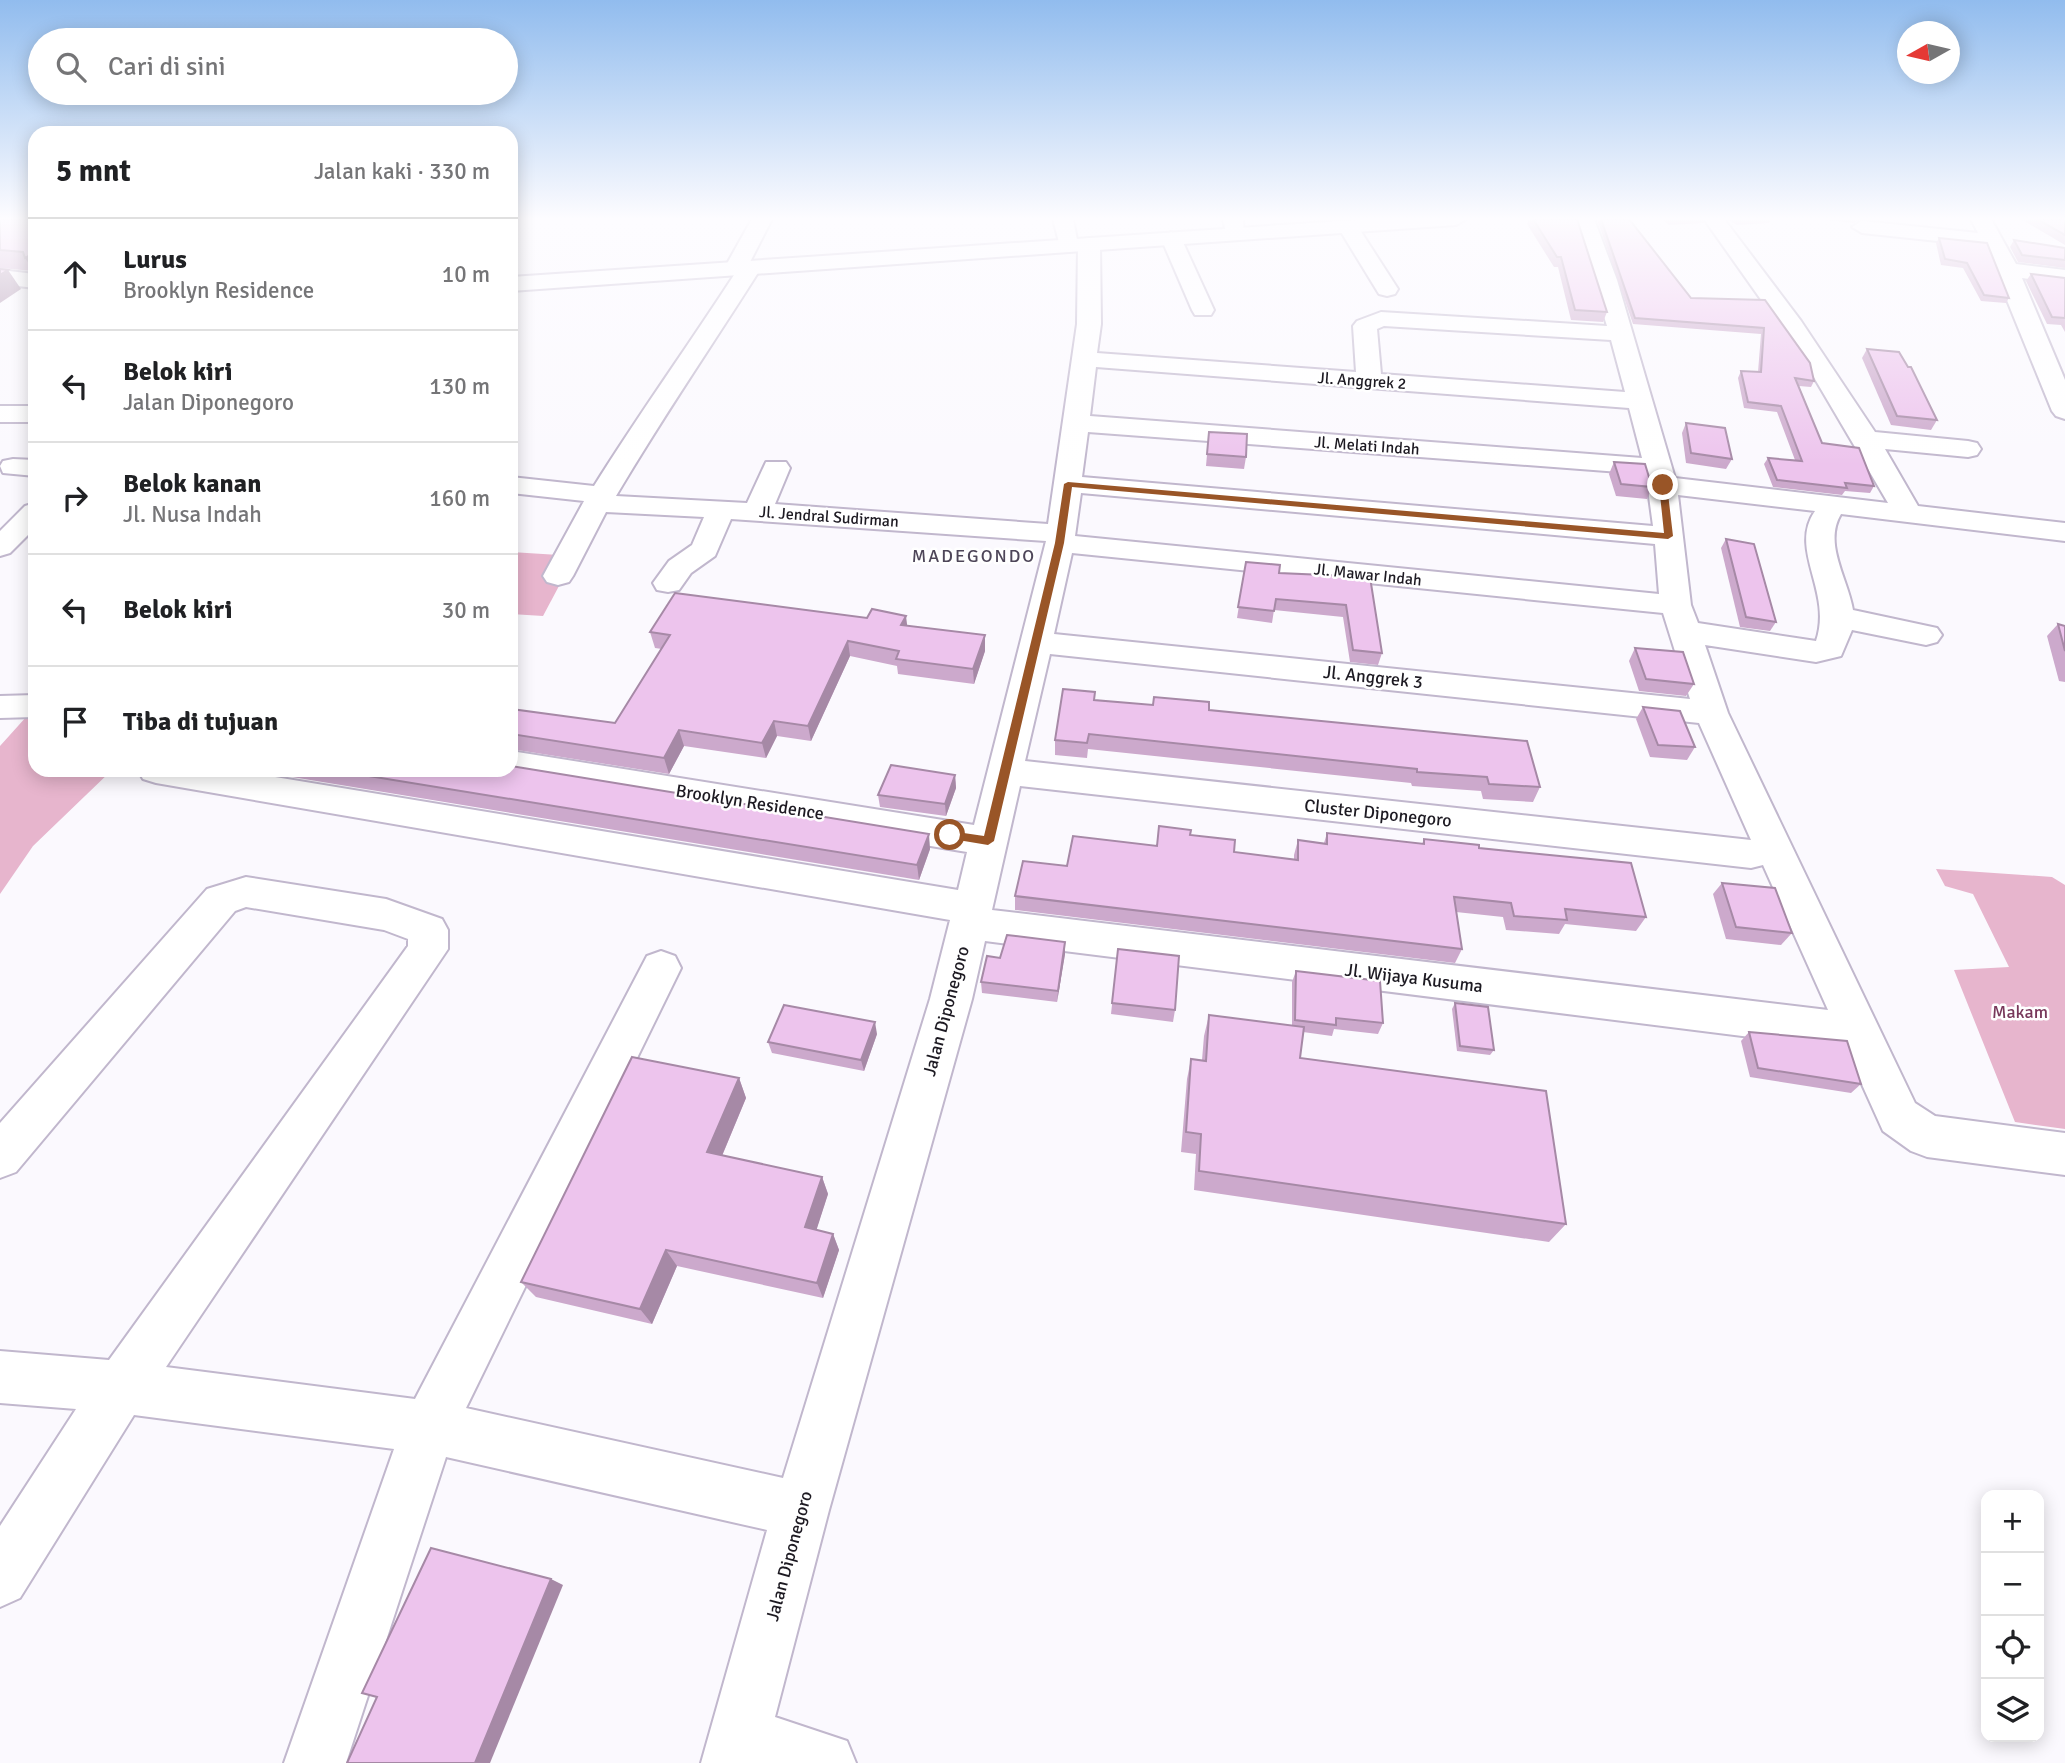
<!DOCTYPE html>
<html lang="id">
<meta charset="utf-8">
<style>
body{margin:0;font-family:Signika,sans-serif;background:#f6f6f6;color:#202124}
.controls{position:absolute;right:21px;bottom:21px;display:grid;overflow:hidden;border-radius:14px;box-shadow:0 4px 18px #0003}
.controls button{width:63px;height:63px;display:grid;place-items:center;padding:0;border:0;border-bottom:2px solid #e0e0e0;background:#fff;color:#202124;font:35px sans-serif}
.compass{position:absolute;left:1897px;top:21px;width:63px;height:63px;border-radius:50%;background:#fff;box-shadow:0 4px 18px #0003;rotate:262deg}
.stop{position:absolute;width:21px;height:21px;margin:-16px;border:5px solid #995527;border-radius:50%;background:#fff}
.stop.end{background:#995527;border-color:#fff;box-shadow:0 2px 7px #0008}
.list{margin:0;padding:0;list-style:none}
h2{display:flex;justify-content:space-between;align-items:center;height:91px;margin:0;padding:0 28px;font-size:30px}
h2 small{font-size:23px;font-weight:400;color:#757577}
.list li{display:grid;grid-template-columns:46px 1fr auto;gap:21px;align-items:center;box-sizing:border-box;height:112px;padding:0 28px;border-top:2px solid #e0e0e0}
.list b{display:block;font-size:26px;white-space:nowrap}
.list p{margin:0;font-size:23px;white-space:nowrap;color:#757577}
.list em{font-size:23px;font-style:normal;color:#757577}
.icon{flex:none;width:38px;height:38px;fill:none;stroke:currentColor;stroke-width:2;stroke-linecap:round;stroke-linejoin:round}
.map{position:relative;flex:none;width:2065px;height:1763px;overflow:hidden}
.search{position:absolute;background:#fff;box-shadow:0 4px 18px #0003;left:28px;top:28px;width:490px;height:77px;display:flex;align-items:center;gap:18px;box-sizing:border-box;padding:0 24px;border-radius:38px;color:#757577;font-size:26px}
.panel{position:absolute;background:#fff;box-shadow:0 4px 18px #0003;left:28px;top:126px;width:490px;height:651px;border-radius:21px}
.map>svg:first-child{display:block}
.green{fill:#e7b5cd}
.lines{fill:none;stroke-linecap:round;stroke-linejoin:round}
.minor-casing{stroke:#c1b7cd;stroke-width:4}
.major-casing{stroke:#c1b7cd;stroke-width:4}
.minor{fill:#fff;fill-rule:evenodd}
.major{fill:#fff;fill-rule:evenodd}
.wall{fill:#cca9cc}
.shaded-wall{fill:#a689a6}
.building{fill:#edc4ed;stroke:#a689a6;stroke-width:2}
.route{fill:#995527}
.labels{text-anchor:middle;stroke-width:5;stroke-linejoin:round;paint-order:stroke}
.far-street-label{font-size:16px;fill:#1d1a22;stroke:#fff}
.far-quarter-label{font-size:18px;letter-spacing:2px;fill:#4e4659;stroke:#fff}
.street-label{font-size:18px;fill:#1d1a22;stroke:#fff}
.park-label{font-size:18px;fill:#78385b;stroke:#fff}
</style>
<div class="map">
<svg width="2065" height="1763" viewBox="0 0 2065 1763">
<rect width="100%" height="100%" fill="#fbf9fe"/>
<!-- green -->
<g class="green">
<polygon points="511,552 575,556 543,616 511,614"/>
<polygon points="27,716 35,716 35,770 112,770 33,846 0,894 0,746"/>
<polygon points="1936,869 2052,877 2065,885 2065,1129 2015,1122 1954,970 2009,967 1973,894 1945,886"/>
</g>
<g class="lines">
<defs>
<g id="minor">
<path d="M 752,219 L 772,219 L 750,262 L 761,268 C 713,344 662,418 616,496 L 747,503 L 766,462 L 786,462 L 790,468 L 775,504 L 1048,524 L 1077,324 L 1078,246 L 1068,252 L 1061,250 L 1053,219 L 1073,219 L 1078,245 L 1082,240 L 1089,238 L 1100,244 L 1101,324 L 1097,353 L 1356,372 L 1353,326 L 1357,321 L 1381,312 L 1607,326 L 1574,219 L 1594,219 L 1617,280 L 1675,478 L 1888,503 L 1805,362 L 1704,219 L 1724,219 L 1801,321 L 1875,432 L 1968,441 L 1977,443 L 1981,449 L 1977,455 L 1968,457 L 1885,449 L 1918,506 L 2065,523 L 2065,541 L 1841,514 C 1823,544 1848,579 1853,610 L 1937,628 L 1942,635 L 1937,642 L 1926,645 L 1852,630 L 1841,656 L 1816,662 L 1705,645 L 1728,713 L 1915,1103 L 1935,1116 L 2065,1133 L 2065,1175 L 1927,1157 L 1911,1151 L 1883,1131 L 1846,1049 L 985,941 L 972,999 L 829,1510 L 775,1717 L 847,1741 L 856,1763 L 701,1763 L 767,1530 L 446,1457 L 346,1763 L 284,1763 L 394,1449 L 134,1415 L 20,1598 L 0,1607 L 0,1526 L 76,1409 L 0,1403 L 0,1351 L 109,1360 L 408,946 L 408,939 L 384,930 L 246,907 L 235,911 L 16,1172 L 0,1178 L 0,1123 L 207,889 L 246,877 L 386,899 L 442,919 L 448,930 L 448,949 L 166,1367 L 415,1399 L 647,956 L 661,951 L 675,956 L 681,968 L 466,1408 L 783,1478 L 930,999 L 950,920 L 156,783 L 143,779 L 138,770 L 233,770 L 958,890 L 967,852 L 511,777 L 497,770 L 511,770 L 511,751 L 974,825 L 1046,541 L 731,519 L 715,556 L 691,573 L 679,590 L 668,592 L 657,590 L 653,583 L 669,561 L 692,545 L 704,517 L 606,512 L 573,576 L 569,582 L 558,585 L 547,582 L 543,576 L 584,501 L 511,493 L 511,477 L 594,486 C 639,414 688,346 734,275 L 724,269 ZM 1384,326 L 1611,340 L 1625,392 L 1381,374 L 1377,329 ZM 1096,367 L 1629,408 L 1642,458 L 1090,416 ZM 1088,432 L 1646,474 L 1653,526 L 1082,477 ZM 1081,493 L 1655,544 L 1659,594 L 1075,536 ZM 1678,495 L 1815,511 C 1788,550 1833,591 1816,641 L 1698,623 L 1691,605 ZM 1072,553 L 1663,613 L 1690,699 L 1054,634 ZM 1050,654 L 1699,723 L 1751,840 L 1025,761 ZM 1020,786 L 1751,868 L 1763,865 L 1828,1010 L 992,910 Z"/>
<polygon points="1223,219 1243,219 1244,234 1241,238 1227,238"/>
<polygon points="1971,219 1991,219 2016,264 2065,270 2065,284 2022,278 2065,380 2065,419 2056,416 2052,411 1985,246 1862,233 1852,227 1862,221 1978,233"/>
<polygon points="1348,221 1358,227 1398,289 1395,294 1387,296 1379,294 1338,227"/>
<polygon points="1171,232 1181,238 1214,310 1211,315 1195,315 1192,310 1161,238"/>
<rect x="0" y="406" width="35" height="16"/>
<polygon points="13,459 35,460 35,476 3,473 0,466 3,461"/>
<polygon points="35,503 35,528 10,553 0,556 0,531 25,506"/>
<polygon points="35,695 35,717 0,718 0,696"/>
</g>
<g id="major">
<polygon points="1372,219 1466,219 1456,225 511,291 511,277"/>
<polygon points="0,270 35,274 35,288 0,284"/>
</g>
</defs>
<!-- minor casing -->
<use href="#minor" class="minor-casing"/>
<!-- major casing -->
<use href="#major" class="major-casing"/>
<!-- minor -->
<use href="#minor" class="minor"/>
<!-- major -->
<use href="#major" class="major"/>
</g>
<!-- wall -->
<g class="wall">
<polygon points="0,219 35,219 34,271 0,268"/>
<polygon points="1529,219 1577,219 1607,312 1603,322 1571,320 1558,267 1554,267 1527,224"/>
<polygon points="1599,219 1629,219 1691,298 1765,300 1814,381 1811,387 1799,386 1822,443 1874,486 1870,493 1845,491 1842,495 1773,487 1764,464 1768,458 1795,460 1777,412 1744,408 1738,378 1741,371 1758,372 1761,334 1633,324 1598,222"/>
<polygon points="1662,219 1706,219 1704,223 1669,225"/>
<polygon points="1727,219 1771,219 1769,223 1737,225"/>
<polygon points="1817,219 1862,219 1853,223"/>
<polygon points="2021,219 2065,219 2065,245"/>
<polygon points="1939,238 2009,298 2006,303 1981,301 1963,268 1941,265 1936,243"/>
<polygon points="2014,240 2065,248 2065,268 2018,262 2010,247"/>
<polygon points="2031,274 2065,278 2065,332 2061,325 2047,324 2026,281"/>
<polygon points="1867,349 1937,420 1931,430 1891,425 1862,358"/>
<polygon points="1686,423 1732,459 1726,469 1686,463 1682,433"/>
<polygon points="1209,432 1246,457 1244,469 1206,466"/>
<polygon points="1614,462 1652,487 1647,499 1616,496 1609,474"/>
<polygon points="1726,539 1776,622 1770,631 1740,627 1721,548"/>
<polygon points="1246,562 1279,573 1370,577 1382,653 1378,665 1350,662 1343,617 1274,610 1272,623 1237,618"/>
<polygon points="2058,624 2065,626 2065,682 2059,681 2047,636"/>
<polygon points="907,626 985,635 985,651 974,684 898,674 897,666 850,656 811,741 777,736 766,758 684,746 669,774 511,749 511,709 615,723 662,649 655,648 650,632"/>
<polygon points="1635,648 1694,684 1686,696 1639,691 1629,661"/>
<polygon points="1095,700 1209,710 1540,787 1533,802 1483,799 1481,791 1412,786 1411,783 1088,749 1087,758 1055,755 1055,740"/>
<polygon points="1643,707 1695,747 1687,760 1650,757 1636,719"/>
<polygon points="249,770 511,770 930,849 919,880"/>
<polygon points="955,775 956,788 946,816 880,807 878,795"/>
<polygon points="1327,833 1422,844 1424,839 1479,848 1646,917 1636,931 1565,924 1559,934 1506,930 1503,917 1456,912 1462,949 1455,963 1015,910 1015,896 1067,866 1157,846 1190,835 1234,852 1294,860 1294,855 1298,840 1324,843"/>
<polygon points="1722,883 1792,933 1781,945 1726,939 1713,894"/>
<polygon points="1118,949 1175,1010 1173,1022 1111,1014"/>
<polygon points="1065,954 1057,1002 982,993 981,982 1000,958"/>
<polygon points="1296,971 1383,1023 1378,1034 1334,1029 1332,1036 1303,1032 1300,1058 1566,1224 1549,1242 1194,1190 1196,1154 1181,1152 1187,1079 1191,1059 1202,1060 1204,1036 1209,1015 1292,1026 1292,982"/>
<polygon points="1455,1003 1494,1050 1490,1055 1457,1051 1452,1009"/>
<polygon points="1749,1032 1861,1084 1851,1093 1750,1077 1741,1041"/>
<polygon points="877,1034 864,1071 772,1053 768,1042"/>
<polygon points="739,1078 746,1098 722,1156 822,1177 828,1194 816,1230 833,1234 839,1250 823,1298 677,1266 652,1324 536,1297 521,1282"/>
</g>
<!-- shaded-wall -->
<g class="shaded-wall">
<polygon points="35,252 35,273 25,258"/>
<polygon points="8,270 21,289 0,303 0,275"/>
<polygon points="906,616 908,632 901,625"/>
<polygon points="985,635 985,651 974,684 973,669"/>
<polygon points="848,641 850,656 811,741 808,726"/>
<polygon points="774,721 777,736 766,758 762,743"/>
<polygon points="679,730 684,746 669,774 664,758"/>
<polygon points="955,775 956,788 946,816 945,804"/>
<polygon points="929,834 930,849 919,880 917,865"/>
<polygon points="1065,942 1065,954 1057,1002 1058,991"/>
<polygon points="875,1022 877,1034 864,1071 861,1060"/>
<polygon points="739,1078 746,1098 716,1170 707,1152"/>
<polygon points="822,1177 828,1194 812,1244 805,1227"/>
<polygon points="833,1234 839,1250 823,1298 817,1283"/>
<polygon points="666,1250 677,1266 652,1324 640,1309"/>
<polygon points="551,1579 563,1585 490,1763 475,1763"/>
</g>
<!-- building -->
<g class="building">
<polygon points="0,219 35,219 35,252 25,258 23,252 0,250"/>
<polygon points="1533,219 1577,219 1607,312 1575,310 1561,257 1557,257"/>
<polygon points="1601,219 1629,219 1691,298 1765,300 1810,363 1814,381 1795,378 1822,443 1859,448 1874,486 1845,483 1847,488 1777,480 1768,458 1802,461 1781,406 1748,402 1741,371 1761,372 1764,328 1635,318"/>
<polygon points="2037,219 2065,219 2065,235"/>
<polygon points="1939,238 1987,243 2009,298 1984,295 1967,263 1945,259"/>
<polygon points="2014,240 2065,248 2065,260 2022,255"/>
<polygon points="0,269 8,270 0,275"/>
<polygon points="2031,274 2065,278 2065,318 2052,317"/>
<polygon points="1867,349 1899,352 1908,367 1911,367 1937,420 1897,416"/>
<polygon points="1686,423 1725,428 1732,459 1691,453"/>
<polygon points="1209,432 1247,434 1246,457 1207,454"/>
<polygon points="1614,462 1645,464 1652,487 1621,484"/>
<polygon points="1726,539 1754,544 1776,622 1746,617"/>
<polygon points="1246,562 1280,565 1279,573 1370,577 1382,653 1353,650 1346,605 1276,599 1274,611 1238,607"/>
<polygon points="675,593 867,618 872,609 906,616 901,625 985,635 973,669 896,659 899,651 848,641 808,726 774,721 762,743 679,730 664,758 511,734 511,709 615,723 670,635 650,632"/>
<polygon points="2058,624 2065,626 2065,651"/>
<polygon points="1635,648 1683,652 1694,684 1646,679"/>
<polygon points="1063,689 1095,692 1094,700 1153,705 1154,697 1209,702 1209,710 1527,741 1540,787 1489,784 1487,777 1417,772 1417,769 1089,734 1087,743 1055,740"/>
<polygon points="1643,707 1680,711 1695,747 1658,745"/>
<polygon points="891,765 955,775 945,804 878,795"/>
<polygon points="511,766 929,834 917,865 332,770 511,770"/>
<polygon points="1159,826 1191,830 1190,835 1235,840 1234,852 1298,860 1298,840 1327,844 1327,833 1424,844 1424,839 1479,845 1479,848 1631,863 1646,917 1565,909 1567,920 1514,916 1511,903 1454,897 1462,949 1015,896 1023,861 1067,866 1073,836 1157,846"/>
<polygon points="1722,883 1775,888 1792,933 1736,927"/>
<polygon points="1007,935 1065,942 1058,991 981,982 987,956 1000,958"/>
<polygon points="1118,949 1179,956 1175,1010 1112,1003"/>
<polygon points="1296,971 1380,981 1383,1023 1336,1018 1336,1025 1295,1020"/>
<polygon points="1455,1003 1488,1007 1494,1050 1460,1046"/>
<polygon points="784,1005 875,1022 861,1060 768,1042"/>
<polygon points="1209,1015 1304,1027 1300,1058 1546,1091 1566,1224 1199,1171 1201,1134 1186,1132 1191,1059 1206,1061"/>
<polygon points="1749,1032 1847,1041 1861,1084 1758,1068"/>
<polygon points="632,1057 739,1078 707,1152 822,1177 805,1227 833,1234 817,1283 666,1250 640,1309 521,1282"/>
<polygon points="431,1548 551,1579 475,1763 347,1763 377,1697 362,1693"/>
</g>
<!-- sky -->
<linearGradient id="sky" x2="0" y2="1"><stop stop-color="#91bcee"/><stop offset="0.47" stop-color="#fdfcff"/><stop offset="1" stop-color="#fdfcff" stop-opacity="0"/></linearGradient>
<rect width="2065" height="465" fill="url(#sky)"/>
<!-- route -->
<polygon class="route" points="1068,482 1664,533 1659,485 1663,483 1667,485 1673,536 1668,539 1072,487 1064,543 994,841 988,845 946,838 946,832 950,831 984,836 1055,543 1064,484"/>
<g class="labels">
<!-- far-street labels -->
<g class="far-street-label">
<text transform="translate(1362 380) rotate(4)" y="6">Jl. Anggrek 2</text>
<text transform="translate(1367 445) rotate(4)" y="6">Jl. Melati Indah</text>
<text transform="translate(829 516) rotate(4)" y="6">Jl. Jendral Sudirman</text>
<text transform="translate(1368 574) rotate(6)" y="6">Jl. Mawar Indah</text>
</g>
<!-- far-quarter labels -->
<g class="far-quarter-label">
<text x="974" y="562">MADEGONDO</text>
</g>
<!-- street labels -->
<g class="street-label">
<text transform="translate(1373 677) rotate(6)" y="6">Jl. Anggrek 3</text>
<text transform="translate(750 802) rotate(9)" y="6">Brooklyn Residence</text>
<text transform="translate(1378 813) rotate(6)" y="6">Cluster Diponegoro</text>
<text transform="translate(1414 978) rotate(7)" y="6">Jl. Wijaya Kusuma</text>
<text transform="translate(946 1011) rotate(-75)" y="6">Jalan Diponegoro</text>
<text transform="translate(789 1556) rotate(-75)" y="6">Jalan Diponegoro</text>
</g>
<!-- park labels -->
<g class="park-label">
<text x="2020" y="1018">Makam</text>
</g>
</g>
</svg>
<div class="controls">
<button>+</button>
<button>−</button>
<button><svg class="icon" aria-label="locate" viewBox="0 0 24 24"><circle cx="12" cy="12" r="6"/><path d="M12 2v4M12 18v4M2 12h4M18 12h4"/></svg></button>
<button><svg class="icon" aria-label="layers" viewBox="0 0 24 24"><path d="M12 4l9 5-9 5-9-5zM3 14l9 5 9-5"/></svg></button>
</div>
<svg class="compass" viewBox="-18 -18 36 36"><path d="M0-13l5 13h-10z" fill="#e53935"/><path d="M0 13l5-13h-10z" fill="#757577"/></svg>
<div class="stop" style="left:950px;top:835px"></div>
<div class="stop end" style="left:1663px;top:485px"></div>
<div class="search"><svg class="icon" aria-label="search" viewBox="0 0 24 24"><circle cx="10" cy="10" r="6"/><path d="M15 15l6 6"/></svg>Cari di sini</div>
<section class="panel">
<h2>5 mnt<small>Jalan kaki · 330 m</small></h2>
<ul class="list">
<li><svg class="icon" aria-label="ahead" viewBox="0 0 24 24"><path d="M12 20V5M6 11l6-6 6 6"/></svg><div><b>Lurus</b><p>Brooklyn Residence</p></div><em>10 m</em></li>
<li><svg class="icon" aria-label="left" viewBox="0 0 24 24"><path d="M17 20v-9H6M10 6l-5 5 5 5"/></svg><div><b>Belok kiri</b><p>Jalan Diponegoro</p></div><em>130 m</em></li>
<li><svg class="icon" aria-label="right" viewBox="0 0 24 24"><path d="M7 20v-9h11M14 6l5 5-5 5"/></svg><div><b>Belok kanan</b><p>Jl. Nusa Indah</p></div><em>160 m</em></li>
<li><svg class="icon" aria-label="left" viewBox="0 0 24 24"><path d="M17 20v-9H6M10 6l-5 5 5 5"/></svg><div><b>Belok kiri</b></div><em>30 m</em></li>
<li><svg class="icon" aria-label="arrive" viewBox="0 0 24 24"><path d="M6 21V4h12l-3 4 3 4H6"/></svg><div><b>Tiba di tujuan</b></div></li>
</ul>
</section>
</div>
